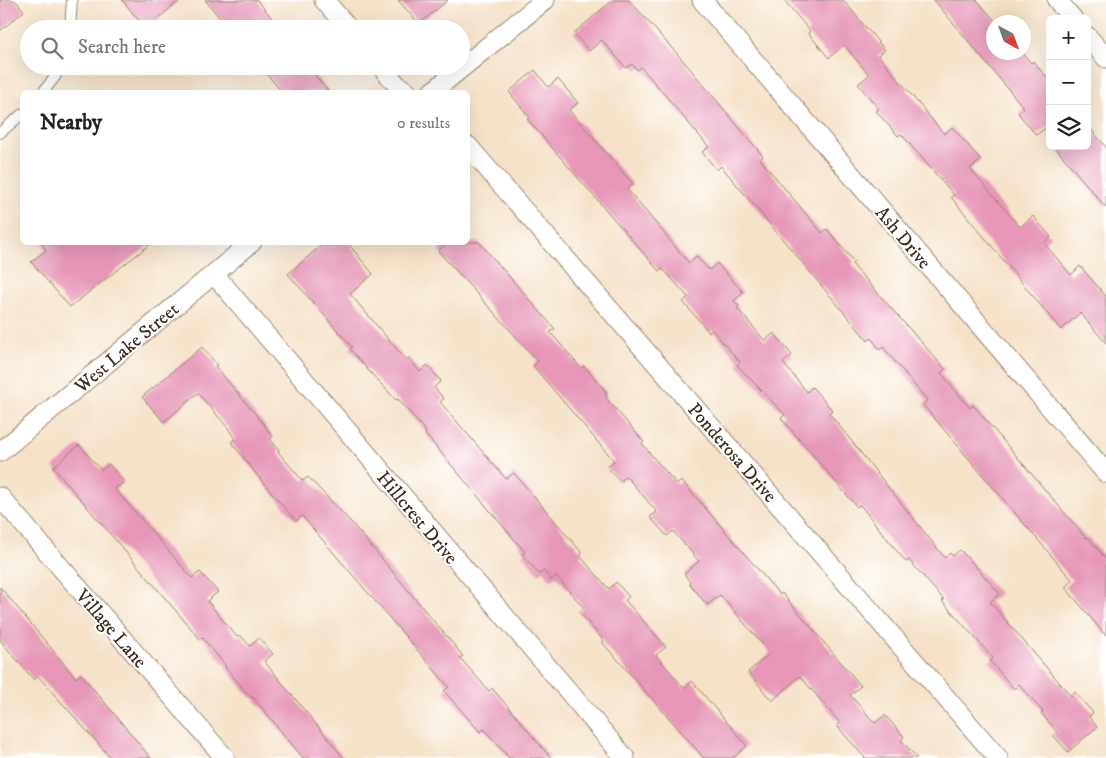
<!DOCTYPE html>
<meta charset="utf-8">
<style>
body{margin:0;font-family:"IM FELL DW Pica",serif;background:#f2f2f2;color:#222}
.controls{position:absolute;right:15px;top:15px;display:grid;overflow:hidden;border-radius:8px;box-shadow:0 5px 20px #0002}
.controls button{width:45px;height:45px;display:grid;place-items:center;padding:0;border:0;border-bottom:1px solid #e0e0e0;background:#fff;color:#222;font:25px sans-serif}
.compass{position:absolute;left:986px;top:15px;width:45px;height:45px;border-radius:50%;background:#fff;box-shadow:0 5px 20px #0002;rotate:139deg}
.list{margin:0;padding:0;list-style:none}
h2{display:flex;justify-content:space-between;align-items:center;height:65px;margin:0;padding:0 20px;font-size:21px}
h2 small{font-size:16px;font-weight:400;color:#767676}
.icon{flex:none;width:28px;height:28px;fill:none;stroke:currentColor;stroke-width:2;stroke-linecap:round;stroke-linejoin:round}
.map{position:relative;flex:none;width:1106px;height:758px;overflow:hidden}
.search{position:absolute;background:#fff;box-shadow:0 5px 20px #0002;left:20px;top:20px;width:450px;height:55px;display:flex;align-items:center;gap:12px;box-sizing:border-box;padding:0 18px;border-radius:28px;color:#767676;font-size:19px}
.panel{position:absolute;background:#fff;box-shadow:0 5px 20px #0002;left:20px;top:90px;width:450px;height:155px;border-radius:8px}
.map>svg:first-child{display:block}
.building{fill:#e796b8}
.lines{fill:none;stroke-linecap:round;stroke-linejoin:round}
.service-casing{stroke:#988673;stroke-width:12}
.minor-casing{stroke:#988673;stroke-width:21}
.service{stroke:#fff;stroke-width:10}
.minor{stroke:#fff;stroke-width:19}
.labels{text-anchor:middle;stroke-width:4;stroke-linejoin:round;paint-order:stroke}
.street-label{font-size:19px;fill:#3b2a1e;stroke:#fff}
</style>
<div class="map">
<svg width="1106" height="758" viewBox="0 0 1106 758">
<rect width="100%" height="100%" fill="#fff"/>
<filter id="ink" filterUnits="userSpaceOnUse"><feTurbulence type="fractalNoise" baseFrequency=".02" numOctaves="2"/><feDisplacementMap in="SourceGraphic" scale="10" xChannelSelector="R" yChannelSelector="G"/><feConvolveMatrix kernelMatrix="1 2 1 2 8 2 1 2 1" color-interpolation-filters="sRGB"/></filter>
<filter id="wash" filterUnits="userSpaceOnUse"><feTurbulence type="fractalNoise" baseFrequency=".0096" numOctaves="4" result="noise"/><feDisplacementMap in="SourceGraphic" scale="20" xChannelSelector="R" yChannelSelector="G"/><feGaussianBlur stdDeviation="1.12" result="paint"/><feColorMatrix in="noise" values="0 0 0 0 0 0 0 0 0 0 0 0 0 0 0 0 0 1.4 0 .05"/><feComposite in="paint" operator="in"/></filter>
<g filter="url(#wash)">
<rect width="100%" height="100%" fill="#f5e2c8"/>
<g id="blocks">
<!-- building -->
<g class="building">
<polygon points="0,0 15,0 24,11 0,31"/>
<polygon points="122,0 180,0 146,29"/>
<polygon points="205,0 257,0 281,29 229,29"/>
<polygon points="398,0 448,0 419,24"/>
<polygon points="613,0 629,0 686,64 763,156 760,159 822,233 827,229 854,262 852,264 945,369 941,373 970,408 973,405 1086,538 1088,537 1106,559 1106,636 1065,587 1072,580 923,405 927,400 883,347 880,350 871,338 868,341 721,166 717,170 702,152 709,147 641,67 637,70 632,64 626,68 602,40 589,51 574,33"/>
<polygon points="784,0 843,0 885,50 878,55 944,134 952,127 981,160 970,169 1020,227 1033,216 1051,237 1044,243 1071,275 1080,266 1106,296 1106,343 1080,313 1061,330 951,197 954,195 901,134 898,136 876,111 879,109 858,84 869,75 844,45 829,58 808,33 810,31"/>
<polygon points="934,0 977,0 996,22 994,22 994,52 1022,52 1031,63 1033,61 1050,81 1050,125 1036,135 1018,113 1024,108"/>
<polygon points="260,66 307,66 329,92 282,92"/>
<polygon points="535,70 548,87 558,79 578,103 569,110 633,184 627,189 689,263 696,256 709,270 717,263 743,292 734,301 739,306 737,308 765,341 774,333 792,355 783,363 807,392 812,387 832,410 829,413 945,558 950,553 953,556 960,550 970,560 1000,594 990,602 1071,696 1075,692 1093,713 1089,717 1097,727 1068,752 1053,735 1057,732 1041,713 1043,712 1019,684 1014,689 990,661 993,658 942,601 944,600 909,560 906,562 860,505 857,507 781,418 785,415 737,365 740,362 712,330 709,332 683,302 688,297 663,269 659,271 527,119 530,118 509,92"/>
<polygon points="1087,125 1106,147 1106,208 1054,146 1087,146"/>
<polygon points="41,242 153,242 70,307 31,262 46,250"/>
<polygon points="325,242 347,242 373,274 350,294 406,360 409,358 420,372 427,365 441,381 434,387 444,399 440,402 506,479 514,473 582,553 580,556 609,589 616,582 629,597 625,600 666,647 656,655 684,688 692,681 747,746 733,758 704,758 602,642 604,641 579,612 584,608 556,576 551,580 544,571 539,574 522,554 525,552 425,434 426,432 398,399 396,400 368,370 350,349 352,347 288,274"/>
<polygon points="448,242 479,242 555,329 550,332 581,368 584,366 606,392 606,398 644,442 642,443 651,455 677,484 682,481 780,595 782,593 861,686 850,695 875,723 885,715 904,737 901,740 917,758 865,758 837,726 840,723 800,676 772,701 748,672 770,653 720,595 707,605 689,583 690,582 684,574 699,561 673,531 667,536 650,517 657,512 626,476 620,482 607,467 614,461 533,366 538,361 438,251"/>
<polygon points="202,347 217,365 215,366 262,422 273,437 270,439 279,450 278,452 303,481 308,477 351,522 463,656 460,658 489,691 492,688 551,758 509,758 484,729 480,732 444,691 449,687 302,516 296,521 261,480 231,442 235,439 228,428 198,393 164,422 142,397"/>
<polygon points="79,445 101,470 109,464 124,482 115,489 192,578 200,572 218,592 207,601 237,637 240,635 250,646 259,638 273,654 264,661 344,758 303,758 253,697 251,698 225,667 226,666 202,637 200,639 53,467"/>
<polygon points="0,587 76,678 81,674 151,758 111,758 38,676 34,680 0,640"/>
</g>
</g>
</g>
<g filter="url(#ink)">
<use href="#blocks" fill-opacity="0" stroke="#988673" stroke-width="1"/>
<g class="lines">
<defs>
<g id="service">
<polyline points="70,29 72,0"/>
<polyline points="43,92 55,77 59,66"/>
<polyline points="0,133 22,114"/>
</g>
<g id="minor">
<polyline points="324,0 349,29"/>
<polyline points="702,0 1106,473"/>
<polyline points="1057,0 1073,19"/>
<polyline points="1087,36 1106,58"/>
<polyline points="381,66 397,85 407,92"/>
<polyline points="432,92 545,0"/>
<polyline points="468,146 998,758"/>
<polyline points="214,274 625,758"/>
<polyline points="0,452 252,242"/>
<polyline points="0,497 225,758"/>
</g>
</defs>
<!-- service casing -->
<use href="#service" class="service-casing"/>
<!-- minor casing -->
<use href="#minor" class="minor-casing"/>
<!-- service -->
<use href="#service" class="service"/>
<!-- minor -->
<use href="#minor" class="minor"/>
</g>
</g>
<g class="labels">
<!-- street labels -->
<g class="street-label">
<text transform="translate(904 237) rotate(50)" y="7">Ash Drive</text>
<text transform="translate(126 347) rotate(-40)" y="7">West Lake Street</text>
<text transform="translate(733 452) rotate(49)" y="7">Ponderosa Drive</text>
<text transform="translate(418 517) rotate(50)" y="7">Hillcrest Drive</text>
<text transform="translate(112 628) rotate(49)" y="7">Village Lane</text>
</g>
</g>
</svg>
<div class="controls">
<button>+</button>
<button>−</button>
<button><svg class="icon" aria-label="layers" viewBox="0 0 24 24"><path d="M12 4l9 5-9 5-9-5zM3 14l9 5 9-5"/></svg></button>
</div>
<svg class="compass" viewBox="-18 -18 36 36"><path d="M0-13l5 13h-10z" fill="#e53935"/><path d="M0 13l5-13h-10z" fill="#767676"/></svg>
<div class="search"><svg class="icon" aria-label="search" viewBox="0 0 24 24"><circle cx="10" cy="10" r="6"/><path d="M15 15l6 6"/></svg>Search here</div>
<section class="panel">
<h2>Nearby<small>0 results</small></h2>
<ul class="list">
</ul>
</section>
</div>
